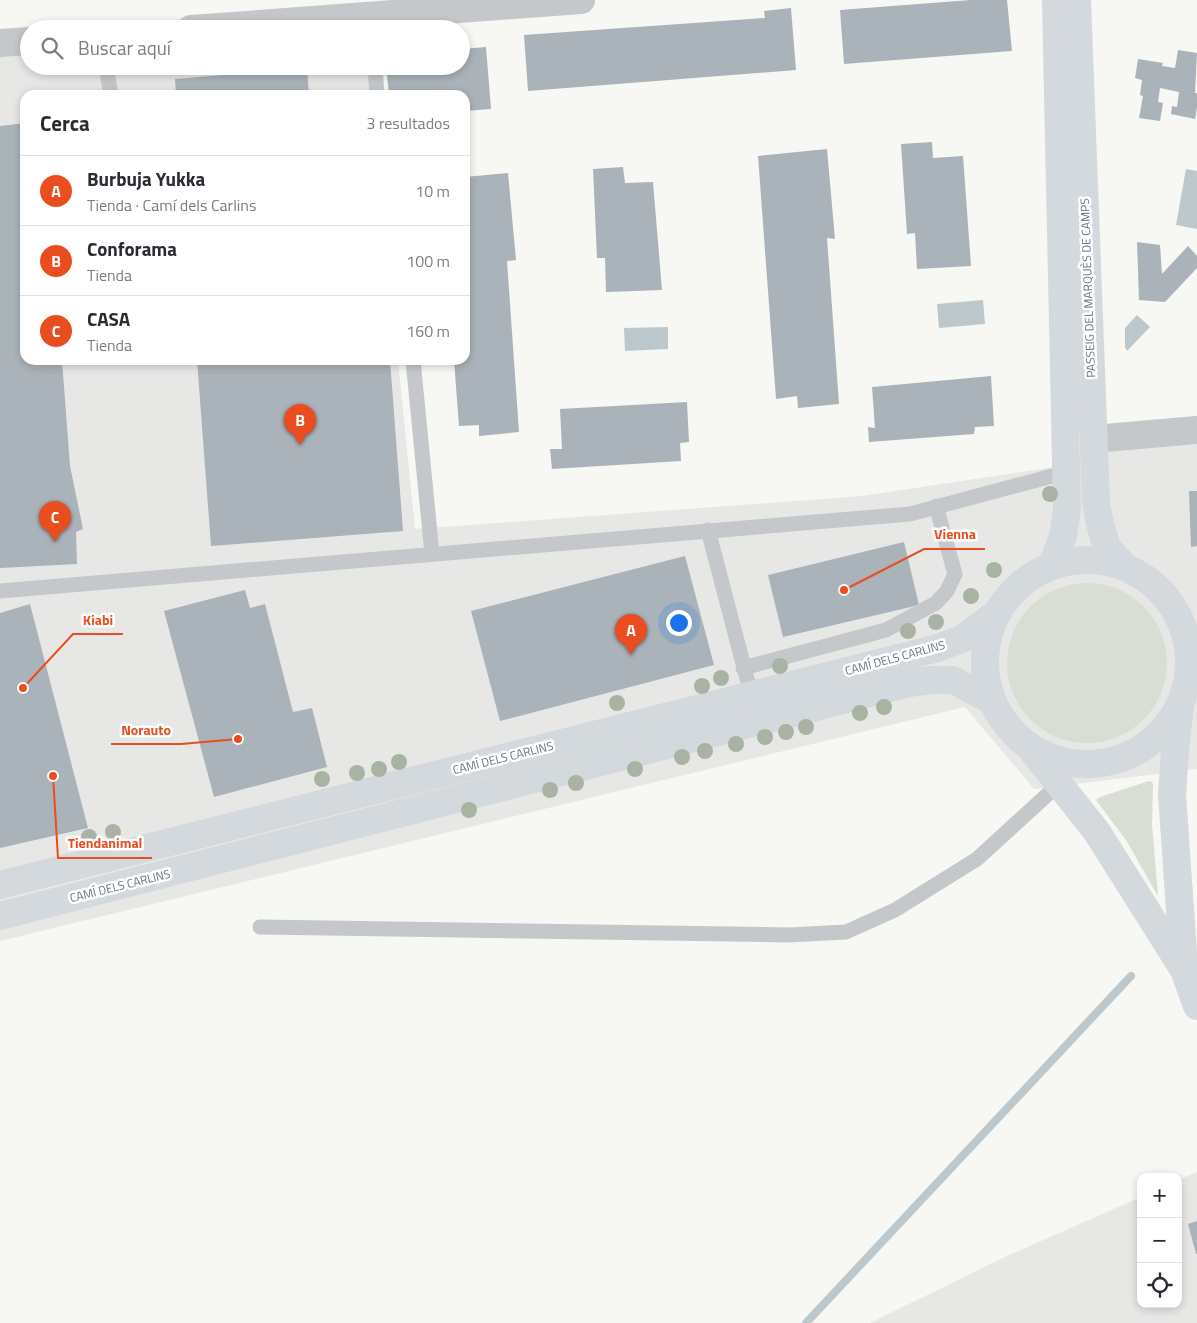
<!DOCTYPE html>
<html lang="es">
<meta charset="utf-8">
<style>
body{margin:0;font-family:"Titillium Web",sans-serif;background:#f7f7f7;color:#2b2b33}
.controls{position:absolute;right:15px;bottom:15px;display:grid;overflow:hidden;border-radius:10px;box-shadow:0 2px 8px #0003}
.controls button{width:45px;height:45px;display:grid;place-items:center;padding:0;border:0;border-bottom:1px solid #e1e1e2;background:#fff;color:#2b2b33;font:25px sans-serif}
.you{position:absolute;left:678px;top:622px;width:18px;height:18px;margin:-12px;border:4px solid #fff;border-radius:50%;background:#1a73e8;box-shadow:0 0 0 8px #1a73e833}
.badge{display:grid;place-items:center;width:32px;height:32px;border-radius:50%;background:#ea4d1f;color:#fff;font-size:16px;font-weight:700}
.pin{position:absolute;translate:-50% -41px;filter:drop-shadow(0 1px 2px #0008)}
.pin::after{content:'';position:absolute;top:26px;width:18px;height:15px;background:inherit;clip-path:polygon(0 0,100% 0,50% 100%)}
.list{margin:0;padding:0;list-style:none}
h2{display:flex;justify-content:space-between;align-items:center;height:65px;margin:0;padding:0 20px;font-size:21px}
h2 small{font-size:16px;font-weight:400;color:#7c7c81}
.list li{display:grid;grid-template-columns:32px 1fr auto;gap:15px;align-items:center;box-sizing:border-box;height:70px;padding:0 20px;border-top:1px solid #e1e1e2}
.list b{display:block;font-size:19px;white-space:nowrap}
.list p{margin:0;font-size:16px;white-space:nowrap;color:#7c7c81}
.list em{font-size:16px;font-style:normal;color:#7c7c81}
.icon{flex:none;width:28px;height:28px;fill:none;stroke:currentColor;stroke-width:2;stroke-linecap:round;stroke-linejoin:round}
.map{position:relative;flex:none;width:1197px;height:1323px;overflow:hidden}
.search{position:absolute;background:#fff;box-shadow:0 2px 8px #0003;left:20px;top:20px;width:450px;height:55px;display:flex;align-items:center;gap:12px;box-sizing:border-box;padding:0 18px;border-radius:28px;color:#7c7c81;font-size:19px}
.panel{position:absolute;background:#fff;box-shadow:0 2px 8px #0003;left:20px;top:90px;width:450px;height:275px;border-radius:15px}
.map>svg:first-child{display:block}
.built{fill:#e7e8e6}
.green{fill:#d8ded4}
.water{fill:#bcc8cc}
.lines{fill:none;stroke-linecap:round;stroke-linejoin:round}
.stream{stroke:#bcc8cc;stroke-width:8}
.building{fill:#aab3b9}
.lane{stroke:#c4c8cb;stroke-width:15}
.street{stroke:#c4c8cb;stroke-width:28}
.secondary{stroke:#d4d9dd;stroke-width:28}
.tree{fill:#a9b3a4}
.labels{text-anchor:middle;stroke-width:5;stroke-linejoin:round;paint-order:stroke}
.street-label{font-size:12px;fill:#647785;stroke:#fff}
.leader{fill:none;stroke:#ea4d1f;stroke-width:2}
.callout-dot{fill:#ea4d1f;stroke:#fff;stroke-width:2}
.callout-label{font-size:14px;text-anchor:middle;font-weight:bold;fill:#ea4d1f;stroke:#fff;stroke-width:5;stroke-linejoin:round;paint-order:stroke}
</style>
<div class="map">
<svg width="1197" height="1323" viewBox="0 0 1197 1323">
<rect width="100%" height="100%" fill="#f7f7f3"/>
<!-- built -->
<g class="built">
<polygon points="29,46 29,66 370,66 373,95 25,95 25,360 398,360 415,529 862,496 1068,465 1097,448 1197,442 1197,769 1034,789 965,707 0,941 0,48"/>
<polygon points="1197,1172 1197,1323 870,1323 1007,1256 1141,1197 1141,1304 1178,1304 1178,1180"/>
</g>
<!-- green -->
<g class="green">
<circle cx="1087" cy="663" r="80"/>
<polygon points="1149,781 1152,782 1153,785 1152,824 1158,896 1126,840 1096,800 1100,797"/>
</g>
<!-- water -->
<g class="water">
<polygon points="1186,169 1197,171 1197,229 1176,225"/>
<polygon points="983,300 985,324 939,328 937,304"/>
<polygon points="1137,315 1150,327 1127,351 1125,347 1125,328"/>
<polygon points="668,327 668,349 625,351 624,328"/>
</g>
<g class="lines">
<!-- stream -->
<polyline class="stream" points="806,1323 1131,976"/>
</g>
<!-- building -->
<g class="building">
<polygon points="971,0 1007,0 1012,51 844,64 840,10"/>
<polygon points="791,8 796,70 528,91 524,35 765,18 764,11"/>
<polygon points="486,47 491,109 465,111 465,95 389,95 386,66 461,66 461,49"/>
<polygon points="1178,50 1197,53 1195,93 1197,93 1197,107 1195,119 1171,114 1172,106 1177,107 1179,92 1160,88 1158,102 1163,103 1160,121 1139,118 1143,96 1140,95 1142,80 1135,78 1138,59 1163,63 1162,66 1175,68"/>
<polygon points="307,68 309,95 176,95 175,79"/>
<polygon points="25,123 25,360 62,360 70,466 83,529 76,532 77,564 0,568 0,126"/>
<polygon points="932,142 933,158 963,156 971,266 917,269 915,233 907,234 901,144"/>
<polygon points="827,149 835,239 827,238 839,404 798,408 797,396 776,399 758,156"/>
<polygon points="623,167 625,183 653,182 662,290 606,292 605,258 597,258 593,169"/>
<polygon points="508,173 516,260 507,261 519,432 479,436 479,425 459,426 454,360 465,360 465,177"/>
<polygon points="1137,242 1160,245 1162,274 1188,246 1197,256 1197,268 1165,302 1139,300"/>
<polygon points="197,360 390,360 403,531 211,546"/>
<polygon points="991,376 994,426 975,427 974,434 869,442 868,427 875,428 872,387"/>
<polygon points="687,402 689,442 680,443 681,461 552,469 550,449 562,449 560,409"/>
<polygon points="1189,491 1197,491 1197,546 1191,547"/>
<polygon points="904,542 919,605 783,637 768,575"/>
<polygon points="685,556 714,665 500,721 471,611"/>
<polygon points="245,590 250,608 265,604 293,712 312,708 327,767 214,797 164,611"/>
<polygon points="30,604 88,828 0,848 0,613"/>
<polygon points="1197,1221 1197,1254 1196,1254 1188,1224"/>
</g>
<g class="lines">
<!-- lane -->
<g class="lane">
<polyline points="106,66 111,95"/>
<polyline points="375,66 377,95"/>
<polyline points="413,360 432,554"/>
<polyline points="708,530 751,694"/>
<polyline points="0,591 910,514 1067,472"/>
<polyline points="743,668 886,630 936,603 947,591 955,574 936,506"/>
<polyline points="260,927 789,935 846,932 895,910 977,859 1059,784"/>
</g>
<!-- street -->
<g class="street">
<polyline points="191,29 581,0"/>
<polyline points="0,43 29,41"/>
<polyline points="1094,439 1197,430"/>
</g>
<!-- secondary -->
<g class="secondary">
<polyline points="1077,0 1096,503 1100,524 1107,548 1125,567"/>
<circle cx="1087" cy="662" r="102"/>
<polyline points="1052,566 1063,536 1067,509 1056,0"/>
<polyline points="1180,707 1175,751 1172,795 1184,966"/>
<polyline points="1032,750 1097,832 1184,970 1197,1006"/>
<polyline points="0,885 938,648 964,638 997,613"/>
<polyline points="0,916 909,683 932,680 953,680 992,701"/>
</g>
</g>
<!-- trees -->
<g class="tree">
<circle cx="1050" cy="494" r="8"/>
<circle cx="994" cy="570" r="8"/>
<circle cx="971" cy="596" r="8"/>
<circle cx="936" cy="622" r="8"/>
<circle cx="908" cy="631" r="8"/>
<circle cx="780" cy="666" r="8"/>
<circle cx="721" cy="678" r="8"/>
<circle cx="702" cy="686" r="8"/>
<circle cx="617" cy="703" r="8"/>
<circle cx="884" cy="707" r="8"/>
<circle cx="860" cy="713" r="8"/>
<circle cx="806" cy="727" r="8"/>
<circle cx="786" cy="732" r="8"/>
<circle cx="765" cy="737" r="8"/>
<circle cx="736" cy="744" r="8"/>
<circle cx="705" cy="751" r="8"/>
<circle cx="682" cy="757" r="8"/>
<circle cx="399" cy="762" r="8"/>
<circle cx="379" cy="769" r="8"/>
<circle cx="635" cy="769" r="8"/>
<circle cx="357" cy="773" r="8"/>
<circle cx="322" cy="779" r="8"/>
<circle cx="576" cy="783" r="8"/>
<circle cx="550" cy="790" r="8"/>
<circle cx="469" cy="810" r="8"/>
<circle cx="113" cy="832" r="8"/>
<circle cx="89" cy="837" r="8"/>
</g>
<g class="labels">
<!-- street labels -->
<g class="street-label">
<text transform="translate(1088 288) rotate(-92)" y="4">PASSEIG DEL MARQUÈS DE CAMPS</text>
<text transform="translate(895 658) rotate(-15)" y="4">CAMÍ DELS CARLINS</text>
<text transform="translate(503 758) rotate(-14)" y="4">CAMÍ DELS CARLINS</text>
<text transform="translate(120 886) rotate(-14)" y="4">CAMÍ DELS CARLINS</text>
</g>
</g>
<!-- callouts -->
<path class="leader" d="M844 590L924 549H985M23 688L73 634H123M238 739L181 744H111M53 776L58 858H152"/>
<g class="callout-dot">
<circle cx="844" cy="590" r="5"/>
<circle cx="23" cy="688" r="5"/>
<circle cx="238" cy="739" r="5"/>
<circle cx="53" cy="776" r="5"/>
</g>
<g class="callout-label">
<text x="955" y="539">Vienna</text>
<text x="98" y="625">Kiabi</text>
<text x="146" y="735">Norauto</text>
<text x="105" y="848">Tiendanimal</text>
</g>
</svg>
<div class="controls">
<button>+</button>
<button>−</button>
<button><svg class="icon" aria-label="locate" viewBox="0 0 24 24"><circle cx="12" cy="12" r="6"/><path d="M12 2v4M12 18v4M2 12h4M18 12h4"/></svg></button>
</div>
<div class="you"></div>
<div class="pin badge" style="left:631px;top:655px">A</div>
<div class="pin badge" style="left:300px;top:445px">B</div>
<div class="pin badge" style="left:55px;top:542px">C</div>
<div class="search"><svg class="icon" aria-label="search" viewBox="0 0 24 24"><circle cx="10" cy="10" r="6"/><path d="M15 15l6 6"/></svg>Buscar aquí</div>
<section class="panel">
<h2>Cerca<small>3 resultados</small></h2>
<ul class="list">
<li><span class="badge">A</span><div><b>Burbuja Yukka</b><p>Tienda · Camí dels Carlins</p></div><em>10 m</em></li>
<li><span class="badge">B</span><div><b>Conforama</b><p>Tienda</p></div><em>100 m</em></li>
<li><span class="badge">C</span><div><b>CASA</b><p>Tienda</p></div><em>160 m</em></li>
</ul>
</section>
</div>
